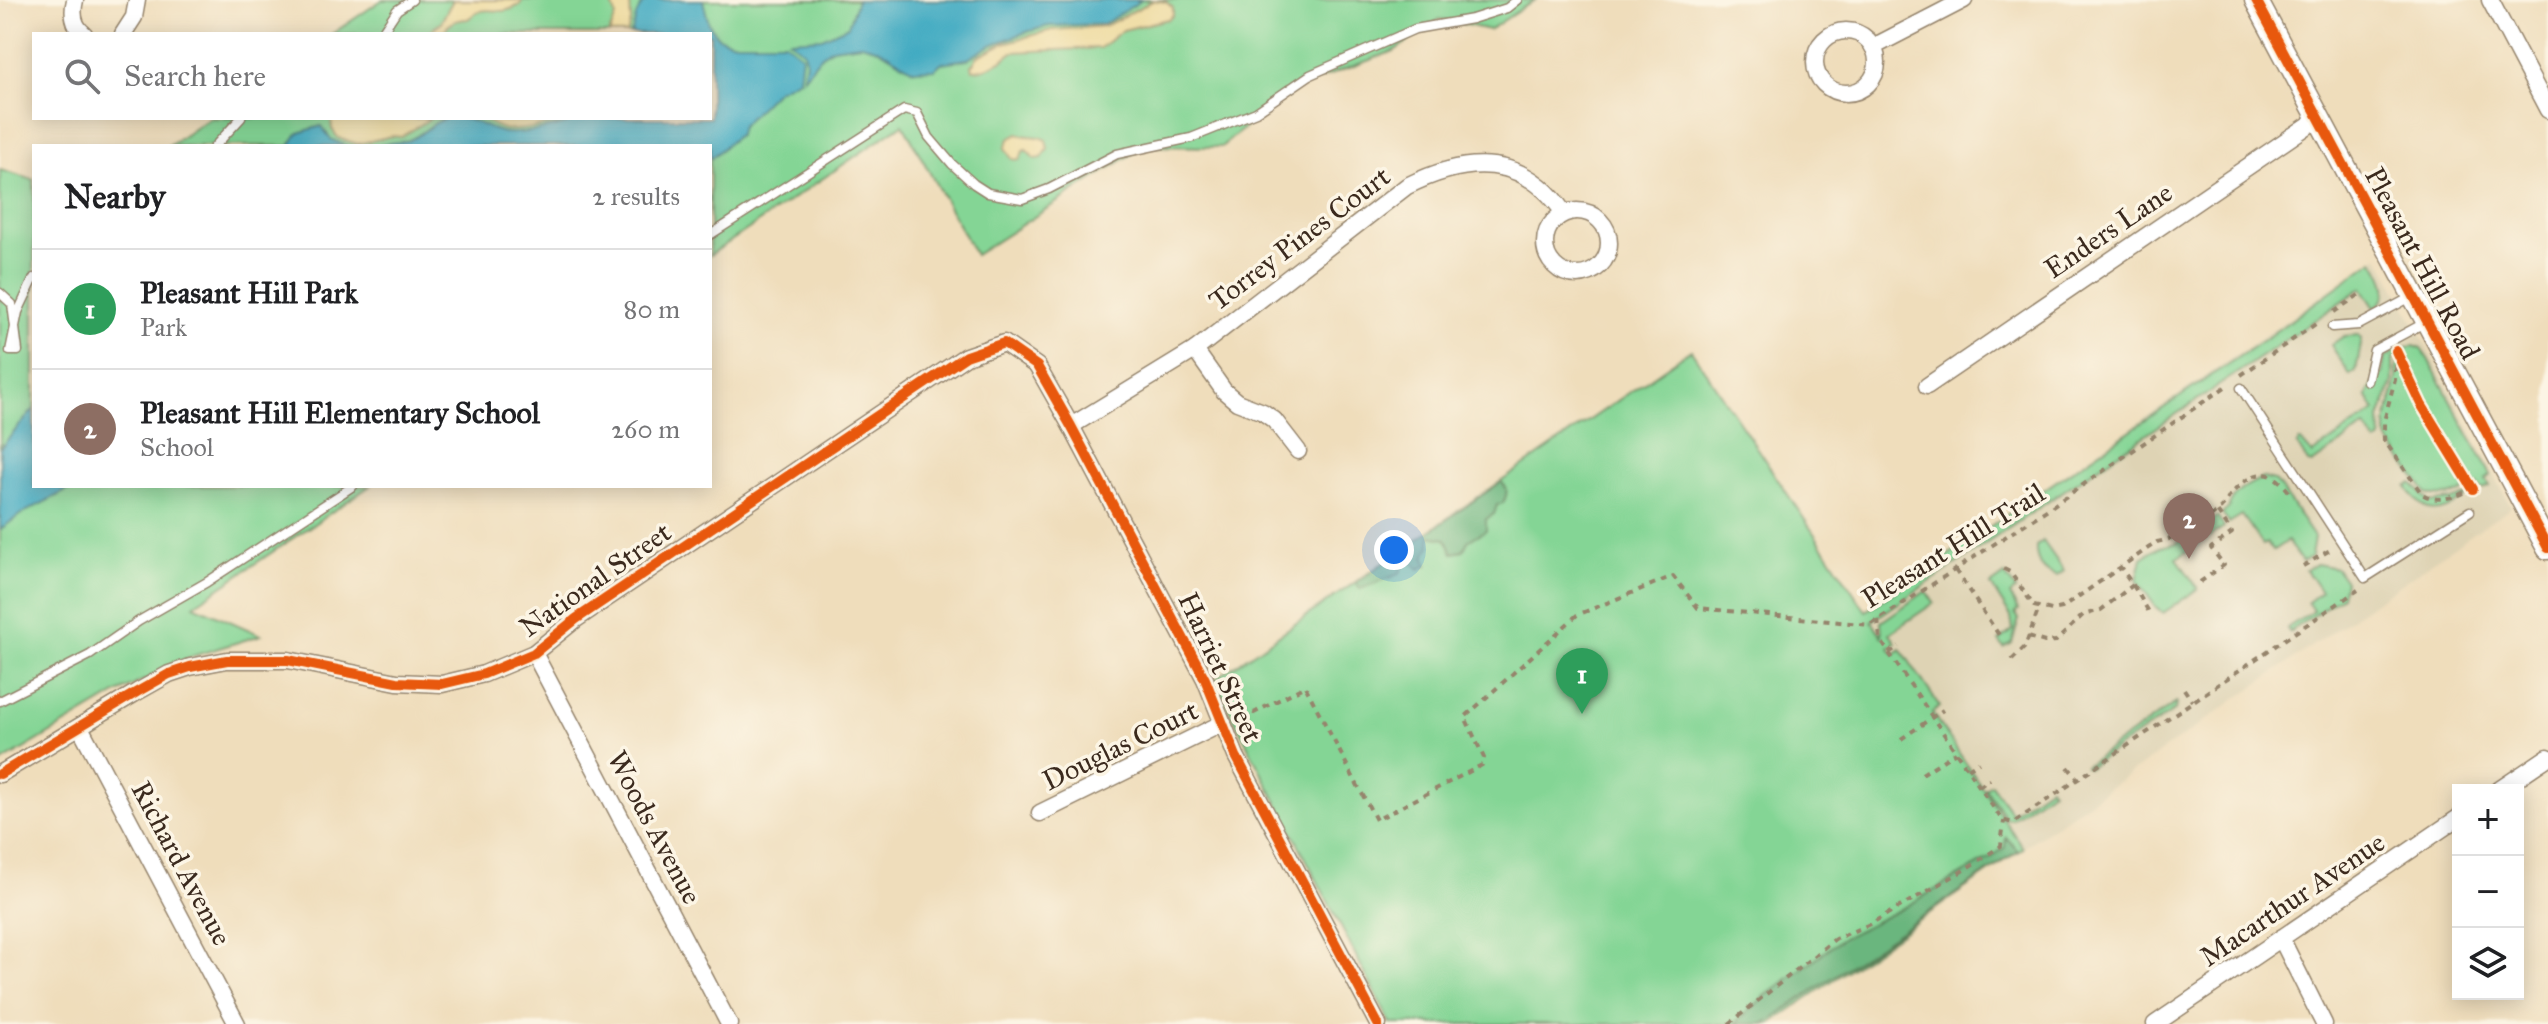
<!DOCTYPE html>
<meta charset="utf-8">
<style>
body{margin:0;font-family:"IM FELL Great Primer",serif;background:#f2f2f2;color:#202124}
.controls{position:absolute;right:24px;bottom:24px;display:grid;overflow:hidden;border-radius:0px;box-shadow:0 4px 20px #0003}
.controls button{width:72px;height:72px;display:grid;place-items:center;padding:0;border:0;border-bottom:2px solid #e0e0e0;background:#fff;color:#202124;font:40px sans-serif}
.you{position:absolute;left:1394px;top:550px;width:28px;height:28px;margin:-20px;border:6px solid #fff;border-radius:50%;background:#1a73e8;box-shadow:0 0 0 12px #1a73e833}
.badge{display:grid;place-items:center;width:52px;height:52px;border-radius:50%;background:#d1495b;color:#fff;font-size:26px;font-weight:700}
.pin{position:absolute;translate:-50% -66px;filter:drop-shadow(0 2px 4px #0008)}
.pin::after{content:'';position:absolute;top:42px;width:28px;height:24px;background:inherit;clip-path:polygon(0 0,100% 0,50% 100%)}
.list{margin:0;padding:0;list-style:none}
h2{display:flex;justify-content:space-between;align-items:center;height:104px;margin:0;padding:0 32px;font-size:34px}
h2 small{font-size:26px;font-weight:400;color:#757577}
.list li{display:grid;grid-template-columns:52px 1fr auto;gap:24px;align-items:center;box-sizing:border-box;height:120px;padding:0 32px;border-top:2px solid #e0e0e0}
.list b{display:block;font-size:30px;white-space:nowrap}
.list p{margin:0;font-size:26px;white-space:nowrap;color:#757577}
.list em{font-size:26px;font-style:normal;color:#757577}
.icon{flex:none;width:44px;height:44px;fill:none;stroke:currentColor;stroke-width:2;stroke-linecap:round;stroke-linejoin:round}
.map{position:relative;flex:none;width:2548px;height:1024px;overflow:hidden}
.search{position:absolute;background:#fff;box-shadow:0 4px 20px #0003;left:32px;top:32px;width:680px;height:88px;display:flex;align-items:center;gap:20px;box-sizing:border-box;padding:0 28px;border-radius:0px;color:#757577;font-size:30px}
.panel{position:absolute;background:#fff;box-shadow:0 4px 20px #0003;left:32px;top:144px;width:680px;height:344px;border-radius:0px}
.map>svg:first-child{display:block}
.built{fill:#ded3b4}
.green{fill:#84d595;stroke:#60805a;stroke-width:2}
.forest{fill:#6bb67e;stroke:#53704e;stroke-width:2}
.sand{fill:#eeda9e;stroke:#94825e;stroke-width:2}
.water{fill:#42abc2;stroke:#3e6a70;stroke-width:2}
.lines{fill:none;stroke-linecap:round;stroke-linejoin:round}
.service-casing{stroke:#95846c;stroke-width:11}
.minor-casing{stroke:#95846c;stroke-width:19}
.tertiary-casing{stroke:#95846c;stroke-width:25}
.path{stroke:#95846c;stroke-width:4;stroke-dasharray:6 6;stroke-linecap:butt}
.service{stroke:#fff;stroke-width:8}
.minor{stroke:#fff;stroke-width:16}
.tertiary{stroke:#fff;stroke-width:22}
.cycleway-casing{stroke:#fcf5e5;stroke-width:15}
.cycleway{stroke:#e8590c;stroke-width:10}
.labels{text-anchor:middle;stroke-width:7;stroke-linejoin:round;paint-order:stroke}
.street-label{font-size:28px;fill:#3b2a1e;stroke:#fcf5e5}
</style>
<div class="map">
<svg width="2548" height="1024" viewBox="0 0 2548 1024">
<rect width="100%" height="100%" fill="#fcf5e5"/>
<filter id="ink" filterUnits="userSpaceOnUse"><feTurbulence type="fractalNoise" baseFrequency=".0125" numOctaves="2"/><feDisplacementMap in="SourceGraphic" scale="16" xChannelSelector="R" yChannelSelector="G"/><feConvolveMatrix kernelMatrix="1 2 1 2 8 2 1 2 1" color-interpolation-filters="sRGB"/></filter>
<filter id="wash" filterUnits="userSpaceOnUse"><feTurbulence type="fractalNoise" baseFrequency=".006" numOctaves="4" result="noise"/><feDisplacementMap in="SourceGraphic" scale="32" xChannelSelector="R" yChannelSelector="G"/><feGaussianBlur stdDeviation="1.8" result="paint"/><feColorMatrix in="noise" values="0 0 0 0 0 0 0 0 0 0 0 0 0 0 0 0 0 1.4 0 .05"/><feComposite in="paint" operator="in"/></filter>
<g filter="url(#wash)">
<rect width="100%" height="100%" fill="#efddbb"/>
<!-- built -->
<polygon class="built" points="2379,256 2511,507 2023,848 1865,612"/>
<!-- green -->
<g class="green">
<polygon points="382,0 1535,0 1489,30 1440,19 1394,51 1292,89 1221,147 1144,146 975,255 903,124 710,255 710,146 169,146 210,118 710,118 710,34 332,34"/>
<polygon points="0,170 34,180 34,486 370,486 194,605 261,635 193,656 118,693 0,763"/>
<path d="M 2374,260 C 2384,277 2395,293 2375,308 L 2362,288 L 1872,621 L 1882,636 L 1881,622 L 1926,591 L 1934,603 L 1890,633 L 1896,643 L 1889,648 L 1894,654 L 1901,649 L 1940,707 L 1932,713 L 2023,848 L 1770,1024 L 1391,1024 L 1214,680 L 1691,350 L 1866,611 L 2269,336 Z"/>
<polygon points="2359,335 2362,339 2356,371 2350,375 2331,345 2344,336"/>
<path d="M 2414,346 L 2421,349 L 2428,359 L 2491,475 L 2486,480 L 2490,486 L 2482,490 L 2478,485 C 2462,492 2444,501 2427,494 L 2388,440 L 2386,433 L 2386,423 L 2397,378 L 2398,357 L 2393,358 L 2393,381 L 2380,419 L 2381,439 L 2376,443 L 2365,427 L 2312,464 L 2308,463 L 2297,445 L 2299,441 L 2301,441 L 2312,454 L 2375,411 L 2366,395 L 2382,374 L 2385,358 L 2400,348 Z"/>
<path d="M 2263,478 L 2274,481 L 2280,487 L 2314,537 L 2311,556 L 2302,562 L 2287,541 L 2272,551 L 2267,543 L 2263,545 L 2242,515 L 2229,523 L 2222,514 C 2230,509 2229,504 2234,497 C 2240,489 2254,481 2263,478 Z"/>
<path d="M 2412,483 L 2430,503 L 2452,500 L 2470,494 C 2443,514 2427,520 2407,487 Z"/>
<polygon points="2217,517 2224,527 2177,558 2198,589 2163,613 2156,607 2137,580 2142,558 2160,547 2177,543"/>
<path d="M 2043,541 L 2064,571 L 2057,576 C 2043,572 2035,561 2036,546 Z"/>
<polygon points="2316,564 2336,568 2345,581 2342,596 2289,632 2287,628 2313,611 2308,602 2321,592 2306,570"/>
<polygon points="2005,575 2016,590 2010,595 2018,611 2015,613 2019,619 2012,643 2004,648 1999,641 2013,630 2011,617 1991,585"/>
<polygon points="2176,703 2175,710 2087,768 2085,766"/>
<polygon points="1991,784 2012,813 2050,786 2052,790 2011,819 2006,818 1985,788"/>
</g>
<!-- forest -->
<g class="forest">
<path d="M 1501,482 C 1509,488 1507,495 1503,503 L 1497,505 L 1494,514 L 1486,519 L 1486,530 L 1468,541 L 1463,551 L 1453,553 L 1446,539 L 1430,536 L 1430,546 L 1424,557 L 1428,565 L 1419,569 L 1411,561 L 1406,562 L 1399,574 L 1360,589 L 1356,582 Z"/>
<polygon points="2006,837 2018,851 1764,1024 1735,1024 1765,996 1843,938 1905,907 1992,857 2005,847"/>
</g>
<!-- sand -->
<g class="sand">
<path d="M 453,0 L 521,0 L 522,1 L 520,5 C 492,20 491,0 468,19 C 454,20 450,22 442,34 L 427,34 L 441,22 Z"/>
<polygon points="611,0 630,0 631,22 627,34 609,34 616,16"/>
<path d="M 1154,0 L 1166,2 L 1173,8 L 1173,15 L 1168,19 L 1123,30 L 1100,48 L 1013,52 C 1003,61 987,70 973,70 L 972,65 L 978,56 L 1004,43 L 1052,30 L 1105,26 Z"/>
<polygon points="431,118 401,137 392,136 358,144 338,138 332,129 331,119"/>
<path d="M 479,118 L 571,118 C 554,124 522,132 504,129 C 496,127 487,121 479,118 Z"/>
<path d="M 1018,134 C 1029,138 1039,134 1046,140 L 1048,149 L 1042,158 L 1035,159 L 1026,150 L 1023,151 L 1020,160 L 1012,159 L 1005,148 L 1009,139 Z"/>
</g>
<!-- water -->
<g class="water">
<path d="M 649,0 L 703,0 L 709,24 L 718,37 L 731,42 L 785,42 L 802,55 L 799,79 L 777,90 L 741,126 L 739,134 L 710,159 L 710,146 L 375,146 C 386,142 395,143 406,141 C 422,137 432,120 449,118 C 467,116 480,125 497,131 C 515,138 563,126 581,118 L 710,118 L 710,34 L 631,34 C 637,20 634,8 649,0 Z"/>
<polygon points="857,0 1142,0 1104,24 1049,26 1030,31 991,45 968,59 941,63 935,69 913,70 879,49 861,44 832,48 822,55 803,78 806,61 804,51 789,40 822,38 848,26"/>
<polygon points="321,126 332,140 347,146 290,146 298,133"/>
<polygon points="34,409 34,486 76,486 21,514 0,530 0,448"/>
</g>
</g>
<g filter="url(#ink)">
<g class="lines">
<defs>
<g id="service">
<polyline points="381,34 397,10 412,0"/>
<polyline points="215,146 241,118"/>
<polyline points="710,235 904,110 917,113 929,137 952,164 974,184 988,193 1022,199 1049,189 1117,154 1191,138 1256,112 1310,75 1415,29 1472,19 1507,8 1517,0"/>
<polyline points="0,293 12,304 18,351 10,351 18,312 34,278"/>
<polyline points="2332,327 2359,325 2413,296"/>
<polyline points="2367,381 2374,350 2426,322"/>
<polyline points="2241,388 2365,578 2470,511"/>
<polyline points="0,701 90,655 139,621 207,582 353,486"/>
</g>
<g id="minor">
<path d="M 75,0 C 72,12 73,26 84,34"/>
<polyline points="2490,0 2548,110"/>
<circle cx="1846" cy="62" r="31"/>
<polyline points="123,34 134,17 137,0"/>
<polyline points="1873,47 1964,0"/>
<circle cx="1577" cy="243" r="32"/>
<polyline points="1195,350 1224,391 1237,402 1263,412 1274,420 1298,451"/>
<polyline points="1927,386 2319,118"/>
<path d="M 1071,426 L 1195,350 L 1407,186 C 1467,156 1523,153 1564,213"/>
<polyline points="534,653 729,1024"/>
<polyline points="80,727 237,1024"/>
<polyline points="0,774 137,692 169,674 190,667 227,660 288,660 397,682 442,684 484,674 534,653 576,619 966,356 1004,343 1037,366 1071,426 1205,679 1236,756 1378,1024"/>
<polyline points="2499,790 2548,757"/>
<polyline points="1040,813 1223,723"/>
<polyline points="2281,938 2324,1024"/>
<polyline points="2155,1024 2458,818"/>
</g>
<polyline id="tertiary" points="2256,0 2548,548"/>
</defs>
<!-- service casing -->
<use href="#service" class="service-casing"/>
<!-- minor casing -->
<use href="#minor" class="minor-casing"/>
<!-- tertiary casing -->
<use href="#tertiary" class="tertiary-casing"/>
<!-- path -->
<g class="path">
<polyline points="2334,312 2363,292"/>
<path d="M 2395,353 L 2395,379 L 2384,421 L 2384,440 L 2422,494 C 2438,504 2458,496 2473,489"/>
<polyline points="2241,375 2320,321"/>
<polyline points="2303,566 2330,550"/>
<path d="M 2004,569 L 2010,572 L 2034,606 L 2052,610 L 2062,608 L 2157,542 C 2179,538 2205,524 2222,507 C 2227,503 2228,496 2233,492 C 2257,467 2273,468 2292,496"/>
<polyline points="1955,570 1999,635"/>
<polyline points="2200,582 2224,565 2211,548 2232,533 2217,511"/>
<polyline points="2133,585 2149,612"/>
<polyline points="1878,620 1880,639 1889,653 2002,820 2013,823 2358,590"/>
<polyline points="2028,637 2045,642 2056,641 2083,615 2101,610 2133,585 2121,568"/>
<polyline points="1889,653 1899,646"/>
<polyline points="2012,660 2025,647 2039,608"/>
<polyline points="1227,675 1246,711 1254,713 1305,686 1376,820 1482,765 1484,758 1465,717 1577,615 1673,576 1698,608 1870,625 2048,509 2228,385"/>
<polyline points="2184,689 2192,701"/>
<polyline points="1901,739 1943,710"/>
<polyline points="2068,767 2078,779"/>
<polyline points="1968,769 1979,762"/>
<polyline points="1922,774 1956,752"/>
<polyline points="1979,787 1990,779"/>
<polyline points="1729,1024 1835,939 1870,924 1959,873 2001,846 2004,821"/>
</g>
<!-- service -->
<use href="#service" class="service"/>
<!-- minor -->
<use href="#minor" class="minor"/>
<!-- tertiary -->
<use href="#tertiary" class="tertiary"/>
<defs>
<g id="cycleway">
<polyline points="2256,0 2548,548"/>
<polyline points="2396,351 2421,404 2473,489"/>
<polyline points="0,774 137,692 169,674 190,667 227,660 288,660 397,682 442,684 484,674 534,653 576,619 966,356 1004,343 1037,366 1071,426 1205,679 1236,756 1378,1024"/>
</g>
</defs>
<!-- cycleway casing -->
<use href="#cycleway" class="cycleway-casing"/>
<!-- cycleway -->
<use href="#cycleway" class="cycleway"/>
</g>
</g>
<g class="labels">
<!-- street labels -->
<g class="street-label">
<text transform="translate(2108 230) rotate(-34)" y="10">Enders Lane</text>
<text transform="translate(1299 238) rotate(-37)" y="10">Torrey Pines Court</text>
<text transform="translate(2423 263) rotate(62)" y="10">Pleasant Hill Road</text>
<text transform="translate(1953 545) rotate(-32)" y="10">Pleasant Hill Trail</text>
<text transform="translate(595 579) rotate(-35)" y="10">National Street</text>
<text transform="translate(1221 667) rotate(65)" y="10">Harriet Street</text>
<text transform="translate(1120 745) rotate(-26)" y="10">Douglas Court</text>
<text transform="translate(655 827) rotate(62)" y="10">Woods Avenue</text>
<text transform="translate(182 863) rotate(62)" y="10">Richard Avenue</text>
<text transform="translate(2292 899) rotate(-34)" y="10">Macarthur Avenue</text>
</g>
</g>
</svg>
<div class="controls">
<button>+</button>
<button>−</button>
<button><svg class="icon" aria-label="layers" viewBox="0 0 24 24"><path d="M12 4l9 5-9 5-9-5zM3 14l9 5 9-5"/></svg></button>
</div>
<div class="you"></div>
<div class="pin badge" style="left:1582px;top:714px;background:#2e9e5b">1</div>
<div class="pin badge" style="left:2189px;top:559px;background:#8d6e63">2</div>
<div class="search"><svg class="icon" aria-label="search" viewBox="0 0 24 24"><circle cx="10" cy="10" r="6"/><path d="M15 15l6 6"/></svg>Search here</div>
<section class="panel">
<h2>Nearby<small>2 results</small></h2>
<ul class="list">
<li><span class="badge" style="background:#2e9e5b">1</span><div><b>Pleasant Hill Park</b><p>Park</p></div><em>80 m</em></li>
<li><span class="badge" style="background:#8d6e63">2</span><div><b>Pleasant Hill Elementary School</b><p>School</p></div><em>260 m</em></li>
</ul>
</section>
</div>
